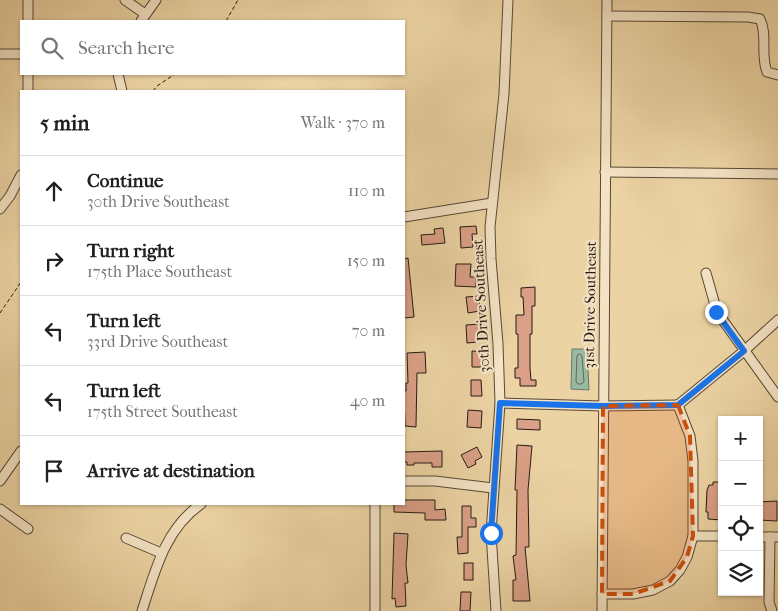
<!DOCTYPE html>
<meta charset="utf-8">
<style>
body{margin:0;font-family:"IM FELL French Canon",serif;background:#f6f6f6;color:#202124}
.controls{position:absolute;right:15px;bottom:15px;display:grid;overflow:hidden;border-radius:0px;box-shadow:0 1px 4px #0004}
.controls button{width:45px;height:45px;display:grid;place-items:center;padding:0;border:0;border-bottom:1px solid #e0e0e0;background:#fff;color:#202124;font:25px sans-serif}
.stop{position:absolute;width:15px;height:15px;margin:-11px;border:4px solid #1a73e8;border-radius:50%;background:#fff}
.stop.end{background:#1a73e8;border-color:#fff;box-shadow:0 1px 5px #0008}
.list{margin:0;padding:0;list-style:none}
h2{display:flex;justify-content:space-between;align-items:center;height:65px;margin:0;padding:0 20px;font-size:21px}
h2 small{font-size:16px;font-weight:400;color:#757577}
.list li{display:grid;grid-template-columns:32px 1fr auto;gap:15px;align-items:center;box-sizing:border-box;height:70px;padding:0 20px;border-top:1px solid #e0e0e0}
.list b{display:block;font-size:19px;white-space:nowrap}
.list p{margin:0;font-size:16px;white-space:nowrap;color:#757577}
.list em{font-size:16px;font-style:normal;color:#757577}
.icon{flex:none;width:28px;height:28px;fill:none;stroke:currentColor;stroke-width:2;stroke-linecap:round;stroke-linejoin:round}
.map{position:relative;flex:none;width:778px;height:611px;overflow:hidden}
.search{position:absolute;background:#fff;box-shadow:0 1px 4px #0004;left:20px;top:20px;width:385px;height:55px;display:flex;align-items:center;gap:12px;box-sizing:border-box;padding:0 18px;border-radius:0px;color:#757577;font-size:19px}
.panel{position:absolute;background:#fff;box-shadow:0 1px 4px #0004;left:20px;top:90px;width:385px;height:415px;border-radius:0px}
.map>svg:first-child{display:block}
.water{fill:#9ab9a1;stroke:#6b7969}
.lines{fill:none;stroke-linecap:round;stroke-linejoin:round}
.shore{stroke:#606a5a;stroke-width:1}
.building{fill:#dba087;stroke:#251a14}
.minor-casing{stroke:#574838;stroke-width:11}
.path{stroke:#251a14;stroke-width:1;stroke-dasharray:4 2.5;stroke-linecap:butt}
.minor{stroke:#f3e2c3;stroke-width:9}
.route{stroke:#1a73e8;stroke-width:6}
.marked{fill:#cb500d;fill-opacity:0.2;stroke:#cb500d;stroke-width:4;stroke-dasharray:10 6;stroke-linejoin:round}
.labels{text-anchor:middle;stroke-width:4;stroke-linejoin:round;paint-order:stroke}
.street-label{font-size:15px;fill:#251a14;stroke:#f3e2c3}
</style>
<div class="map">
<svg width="778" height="611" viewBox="0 0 778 611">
<rect width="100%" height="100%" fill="#ecd3a3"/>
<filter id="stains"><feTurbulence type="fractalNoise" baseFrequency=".004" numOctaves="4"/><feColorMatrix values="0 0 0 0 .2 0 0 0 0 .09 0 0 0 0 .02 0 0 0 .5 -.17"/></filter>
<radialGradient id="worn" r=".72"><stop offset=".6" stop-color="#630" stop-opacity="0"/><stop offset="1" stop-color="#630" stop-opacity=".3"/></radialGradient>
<!-- water -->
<polygon class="water" points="572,349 587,349 589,390 571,389"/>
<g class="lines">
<!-- shore -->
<polygon class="shore" points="580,354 582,356 584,382 581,384 578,384 576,382 577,356"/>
</g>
<!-- building -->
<g class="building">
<polygon points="476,226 477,234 472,234 473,247 461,248 460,227"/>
<polygon points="443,228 445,243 422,245 421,235 435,234 434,229"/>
<polygon points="408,258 414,317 404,318 404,259"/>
<polygon points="456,264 471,264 470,277 476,277 476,287 455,286"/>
<polygon points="535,287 535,306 532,306 532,334 530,334 530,368 531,380 536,380 536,386 520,386 520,378 515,378 515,368 518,368 518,334 516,334 516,315 524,315 523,297 521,297 521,288"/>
<polygon points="479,296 480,311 468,313 466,297"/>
<polygon points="480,324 480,334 477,334 478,342 467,343 466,325"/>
<polygon points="472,351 484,352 483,367 472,367"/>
<polygon points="425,352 426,373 417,373 416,427 405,426 404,391 406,391 406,383 408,383 407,353"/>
<polygon points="471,380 481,380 482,396 471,396"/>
<polygon points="468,410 482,411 481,428 467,427"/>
<polygon points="517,419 540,420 540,430 517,429"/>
<polygon points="517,445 532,446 528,490 529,547 525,547 530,601 513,601 513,580 516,580 513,556 516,555 517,490 515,490"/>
<polygon points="477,447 482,457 475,461 476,464 468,468 461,455"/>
<polygon points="442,451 442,467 432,467 432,463 414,463 414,465 407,465 407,462 404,462 404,452"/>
<polygon points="713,482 722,482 722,520 708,519 708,512 706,512 707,490 709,485 713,485"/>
<polygon points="404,500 435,500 435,510 445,509 446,520 425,520 425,513 394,512 394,504 404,504"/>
<polygon points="777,501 777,521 759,520 759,502"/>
<polygon points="462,506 471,506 471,518 476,518 476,527 468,527 468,553 458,554 457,537 462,537"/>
<polygon points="394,533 408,534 406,565 408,583 405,583 406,606 396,607 395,598 392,599"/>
<rect x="464" y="563" width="9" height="17"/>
<polygon points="461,592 471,592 470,611 460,611"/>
</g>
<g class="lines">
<defs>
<g id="minor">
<polyline points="125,0 145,14"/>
<path d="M 607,16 L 748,17 L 760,19 C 768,35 760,55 767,72 L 778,75"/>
<polyline points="28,21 28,0"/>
<polyline points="141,21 156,0"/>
<polyline points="0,54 21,54"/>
<polyline points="28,74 28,91"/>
<polyline points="118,74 122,91"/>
<polyline points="605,172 778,174"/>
<polyline points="0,209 10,196 21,175"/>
<polyline points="404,217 492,203"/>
<polyline points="706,273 717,312 778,397"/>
<polyline points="500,403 603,406 678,405"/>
<polyline points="678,405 744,351 778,320"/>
<polyline points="0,481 21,451"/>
<polyline points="404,481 435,481 493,488"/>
<polyline points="375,504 375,611"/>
<polyline points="0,509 28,529"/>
<polyline points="693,536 722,536"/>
<polyline points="759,537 778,537"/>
<polyline points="770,537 769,602 772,611"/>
<polyline points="126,538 161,553"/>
<polyline points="602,594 633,594 653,590 670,581 680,570 687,557 693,536 693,461 690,436 678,405"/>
<path d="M 142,611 C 155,571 165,529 201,504"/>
<polyline points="496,611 491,533 500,403 498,344 491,259 490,227 504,94 508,0"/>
<polyline points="602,611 607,0"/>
</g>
</defs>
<!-- minor casing -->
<use href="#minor" class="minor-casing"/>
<!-- path -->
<g class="path">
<polyline points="226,21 238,0"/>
<polyline points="153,91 157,86 175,74"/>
<polyline points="0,313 21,282"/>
</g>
<!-- minor -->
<use href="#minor" class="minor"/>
</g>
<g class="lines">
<!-- route -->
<polyline class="route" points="491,533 500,403 603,406 678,405 744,351 716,312"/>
</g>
<!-- marked area -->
<path class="marked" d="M 678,405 L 690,436 L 693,536 L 687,557 L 670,581 L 633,594 L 602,594 L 603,406 Z"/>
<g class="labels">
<!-- street labels -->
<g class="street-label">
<text transform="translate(590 305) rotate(-89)" y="5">31st Drive Southeast</text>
<text transform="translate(481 306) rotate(-93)" y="5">30th Drive Southeast</text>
</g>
</g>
<rect width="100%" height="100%" filter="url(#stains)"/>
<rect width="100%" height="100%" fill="url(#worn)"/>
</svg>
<div class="controls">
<button>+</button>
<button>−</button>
<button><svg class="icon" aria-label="locate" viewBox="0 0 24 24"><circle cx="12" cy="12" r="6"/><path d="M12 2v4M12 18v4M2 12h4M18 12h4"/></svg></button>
<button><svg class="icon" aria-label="layers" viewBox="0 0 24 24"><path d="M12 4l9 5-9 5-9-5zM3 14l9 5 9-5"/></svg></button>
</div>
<div class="stop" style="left:491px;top:533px"></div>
<div class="stop end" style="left:716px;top:312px"></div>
<div class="search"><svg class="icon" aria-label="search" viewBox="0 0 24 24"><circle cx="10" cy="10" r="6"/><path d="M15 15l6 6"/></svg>Search here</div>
<section class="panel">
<h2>5 min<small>Walk · 370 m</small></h2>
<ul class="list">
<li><svg class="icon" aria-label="ahead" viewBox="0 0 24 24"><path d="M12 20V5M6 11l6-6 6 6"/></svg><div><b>Continue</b><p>30th Drive Southeast</p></div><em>110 m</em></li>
<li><svg class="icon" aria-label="right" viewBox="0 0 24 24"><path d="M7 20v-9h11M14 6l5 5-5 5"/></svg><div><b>Turn right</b><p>175th Place Southeast</p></div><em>150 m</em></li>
<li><svg class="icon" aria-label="left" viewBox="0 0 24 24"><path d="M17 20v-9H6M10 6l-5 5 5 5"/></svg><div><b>Turn left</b><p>33rd Drive Southeast</p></div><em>70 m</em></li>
<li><svg class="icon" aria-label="left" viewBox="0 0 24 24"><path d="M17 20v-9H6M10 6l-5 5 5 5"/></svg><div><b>Turn left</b><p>175th Street Southeast</p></div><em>40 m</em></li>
<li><svg class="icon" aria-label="arrive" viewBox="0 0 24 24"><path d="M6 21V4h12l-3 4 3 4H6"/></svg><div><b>Arrive at destination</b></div></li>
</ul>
</section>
</div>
